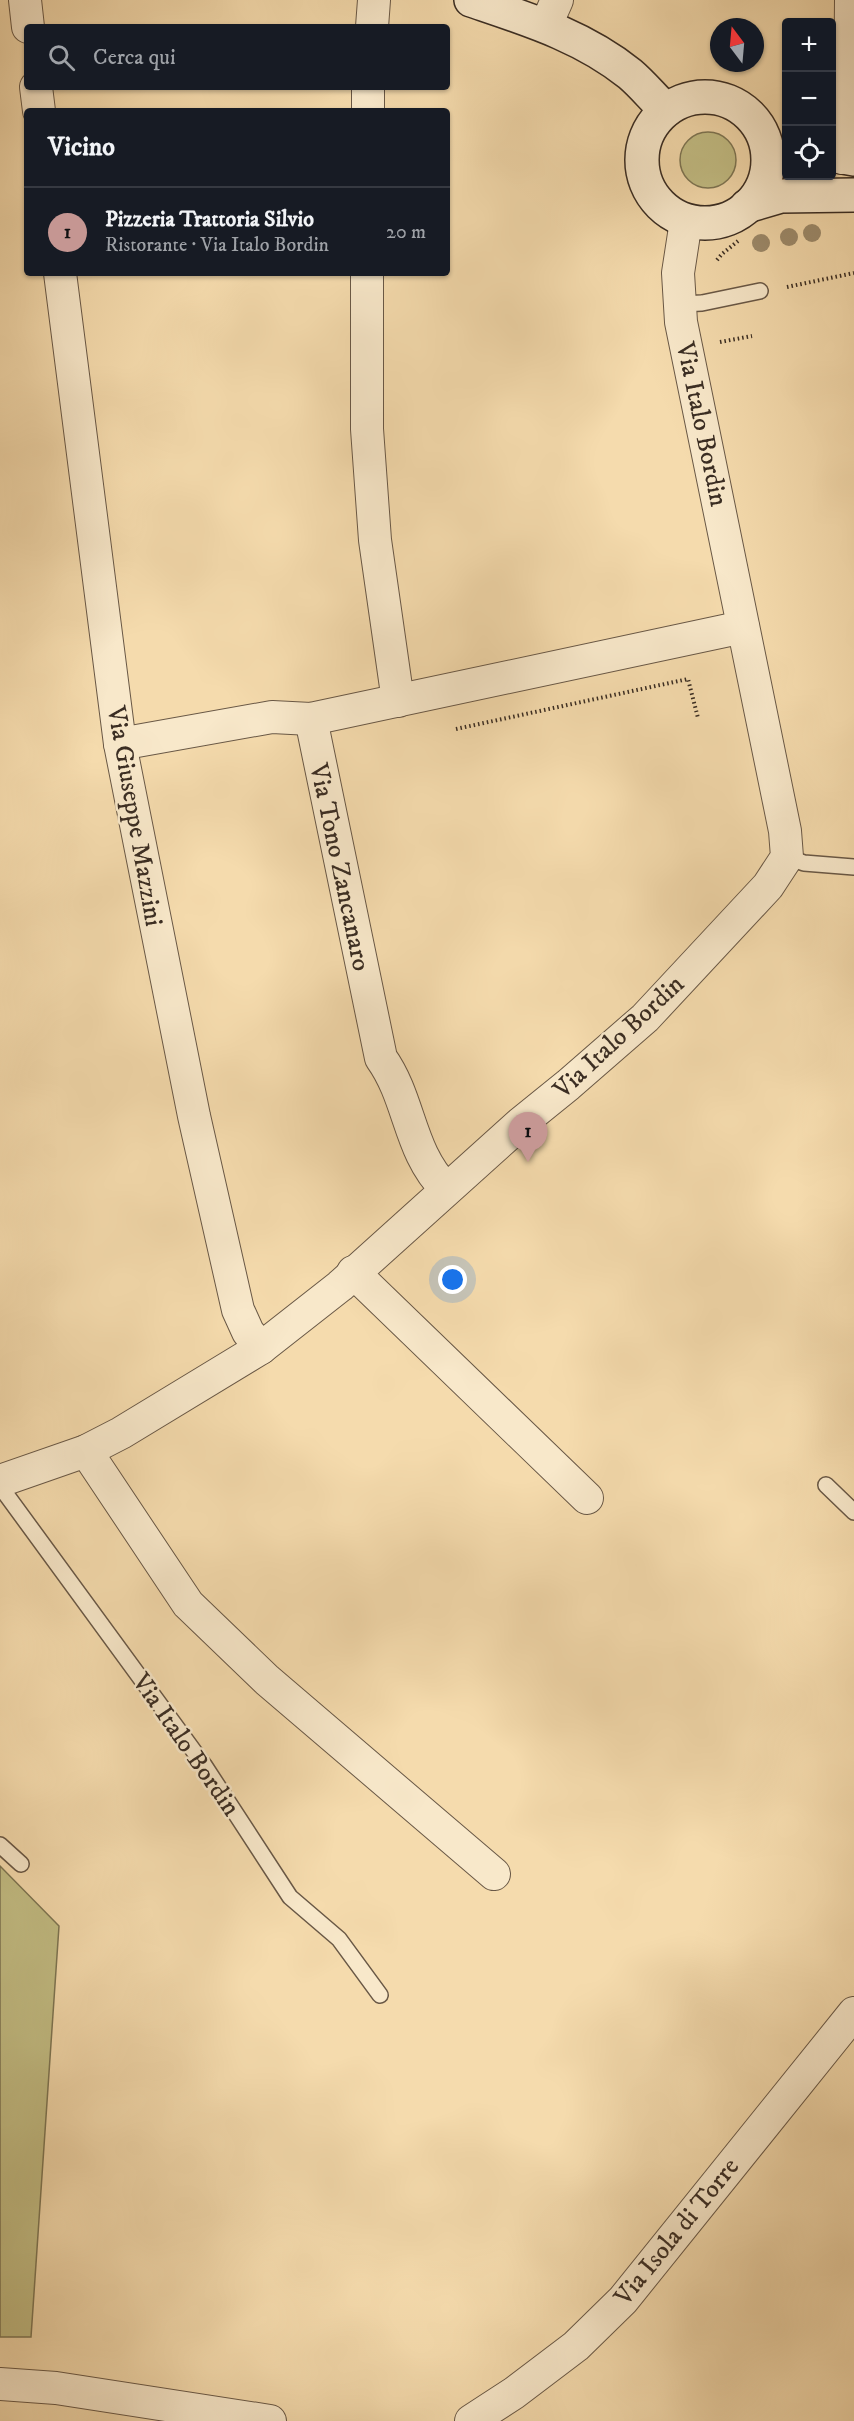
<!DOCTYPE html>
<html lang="it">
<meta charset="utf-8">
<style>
body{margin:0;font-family:"IM FELL DW Pica",serif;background:#20242c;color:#f1f3f6}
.controls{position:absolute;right:18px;top:18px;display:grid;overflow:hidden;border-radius:6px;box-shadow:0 2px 4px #0004}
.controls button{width:54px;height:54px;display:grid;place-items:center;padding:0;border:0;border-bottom:2px solid #363941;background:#171b24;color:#f1f3f6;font:30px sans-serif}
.compass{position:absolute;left:710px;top:18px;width:54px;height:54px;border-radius:50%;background:#171b24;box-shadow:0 2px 4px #0004;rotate:344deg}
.you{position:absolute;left:453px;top:1280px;width:21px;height:21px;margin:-15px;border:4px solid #fff;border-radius:50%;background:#1a73e8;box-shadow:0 0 0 9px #1a73e833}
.badge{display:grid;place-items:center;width:39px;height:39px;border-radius:50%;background:#c59692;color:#111;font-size:20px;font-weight:700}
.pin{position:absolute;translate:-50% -50px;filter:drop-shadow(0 2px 3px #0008)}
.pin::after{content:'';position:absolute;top:32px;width:21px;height:18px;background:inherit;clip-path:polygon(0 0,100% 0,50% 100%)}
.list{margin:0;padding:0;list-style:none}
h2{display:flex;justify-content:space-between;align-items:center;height:78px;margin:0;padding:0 24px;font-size:26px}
h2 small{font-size:20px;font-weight:400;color:#9ea1a6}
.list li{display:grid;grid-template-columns:39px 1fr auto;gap:18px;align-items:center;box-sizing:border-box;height:90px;padding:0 24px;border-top:2px solid #363941}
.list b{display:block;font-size:22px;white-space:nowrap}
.list p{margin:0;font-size:20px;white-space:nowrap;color:#9ea1a6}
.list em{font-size:20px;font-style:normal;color:#9ea1a6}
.icon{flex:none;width:33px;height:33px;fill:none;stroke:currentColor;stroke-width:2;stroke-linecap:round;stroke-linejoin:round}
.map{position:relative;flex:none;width:854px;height:2421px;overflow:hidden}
.search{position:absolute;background:#171b24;box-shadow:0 2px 4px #0004;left:24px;top:24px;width:426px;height:66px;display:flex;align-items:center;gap:15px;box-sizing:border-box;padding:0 21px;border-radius:6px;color:#9ea1a6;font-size:22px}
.panel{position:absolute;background:#171b24;box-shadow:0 2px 4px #0004;left:24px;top:108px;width:426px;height:168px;border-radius:6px}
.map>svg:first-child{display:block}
.green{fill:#c3be85;stroke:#7e7654;stroke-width:1.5}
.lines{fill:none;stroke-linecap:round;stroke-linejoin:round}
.service-casing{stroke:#695846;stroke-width:18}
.minor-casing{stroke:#695846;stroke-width:34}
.secondary-casing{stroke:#3a2d23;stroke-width:36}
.path{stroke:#3a2d23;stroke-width:4;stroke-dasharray:1.5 3;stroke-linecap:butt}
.service{stroke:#f8e8ca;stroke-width:15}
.minor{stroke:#f8e8ca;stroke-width:32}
.secondary{stroke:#f8e8ca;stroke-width:33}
.tree{fill:#9d8b6c}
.labels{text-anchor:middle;stroke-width:5;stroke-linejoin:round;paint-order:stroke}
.street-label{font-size:26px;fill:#3a2d23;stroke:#f8e8ca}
</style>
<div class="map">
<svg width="854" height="2421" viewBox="0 0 854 2421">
<rect width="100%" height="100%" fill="#f5dbad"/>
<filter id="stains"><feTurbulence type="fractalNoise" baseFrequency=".00333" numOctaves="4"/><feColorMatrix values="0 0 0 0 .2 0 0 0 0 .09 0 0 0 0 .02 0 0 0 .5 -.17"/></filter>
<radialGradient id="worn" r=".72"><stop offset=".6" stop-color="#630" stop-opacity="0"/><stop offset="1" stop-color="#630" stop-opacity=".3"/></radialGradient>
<!-- green -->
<g class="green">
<circle cx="708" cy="160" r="28"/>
<polygon points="0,1866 59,1926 31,2337 0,2337"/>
</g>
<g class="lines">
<defs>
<g id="service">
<polyline points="680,304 702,303 760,291"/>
<polyline points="787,857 804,863 854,867"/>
<polyline points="826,1485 854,1512"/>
<polyline points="0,1486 204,1765 290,1897 339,1939 380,1995"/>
<polyline points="0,1845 21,1864"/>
</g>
<g id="minor">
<polyline points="25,0 28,27"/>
<polyline points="546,25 557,0"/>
<polyline points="372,27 374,0"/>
<polyline points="36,87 39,111"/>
<polyline points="368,111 368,87"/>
<polyline points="842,158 850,115 851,0"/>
<polyline points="60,273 120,744 194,1116 238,1310 248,1332 261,1348"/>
<polyline points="367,273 367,429 375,540 398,701"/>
<path d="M 311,719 L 381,1058 C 411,1100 408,1151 446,1189"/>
<polyline points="120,744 272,717 311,719 743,627"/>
<polyline points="353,1272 587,1498"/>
<polyline points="86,1451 188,1604 267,1680 494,1874"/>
<polyline points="0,1481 86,1451 121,1433 261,1348 340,1286 521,1123 568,1085 645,1018 768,886 787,857 785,831 681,322 678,273 686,221"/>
<polyline points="0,2384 56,2388 270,2421"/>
<polyline points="471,2421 514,2393 576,2346 623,2300 854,2013"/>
</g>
<g id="secondary">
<path d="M 471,0 C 527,19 583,36 630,74 C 643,85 654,99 666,110"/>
<circle cx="705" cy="160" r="63"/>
<polyline points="832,155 854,159"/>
<polyline points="747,206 781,196 854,195"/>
</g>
</defs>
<!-- service casing -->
<use href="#service" class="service-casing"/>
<!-- minor casing -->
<use href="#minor" class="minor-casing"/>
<!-- secondary casing -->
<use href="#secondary" class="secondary-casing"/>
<!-- path -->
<g class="path">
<polyline points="717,260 722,254 738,241"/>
<polyline points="787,287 854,273"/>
<polyline points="720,342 752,336"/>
<polyline points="456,729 688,679 698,718"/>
</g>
<!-- service -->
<use href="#service" class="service"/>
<!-- minor -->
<use href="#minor" class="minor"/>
<!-- secondary -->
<use href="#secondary" class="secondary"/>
</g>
<!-- trees -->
<g class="tree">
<circle cx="812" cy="233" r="9"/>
<circle cx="789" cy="237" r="9"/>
<circle cx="761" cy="243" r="9"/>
</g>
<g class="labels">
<!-- street labels -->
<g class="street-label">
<text transform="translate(703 424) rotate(78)" y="9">Via Italo Bordin</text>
<text transform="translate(136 816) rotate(80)" y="9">Via Giuseppe Mazzini</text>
<text transform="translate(341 867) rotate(78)" y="9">Via Tono Zancanaro</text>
<text transform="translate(618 1036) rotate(-43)" y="9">Via Italo Bordin</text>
<text transform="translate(187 1744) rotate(55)" y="9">Via Italo Bordin</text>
<text transform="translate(676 2231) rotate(-51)" y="9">Via Isola di Torre</text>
</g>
</g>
<rect width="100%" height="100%" filter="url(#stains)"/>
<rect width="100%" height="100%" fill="url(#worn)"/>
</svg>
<div class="controls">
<button>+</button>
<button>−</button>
<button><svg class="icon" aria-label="locate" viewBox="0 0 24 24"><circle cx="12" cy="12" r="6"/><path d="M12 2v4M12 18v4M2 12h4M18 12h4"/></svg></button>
</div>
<svg class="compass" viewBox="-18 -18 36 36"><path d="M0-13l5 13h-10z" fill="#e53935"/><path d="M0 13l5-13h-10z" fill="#9ea1a6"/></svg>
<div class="you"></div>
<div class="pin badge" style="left:528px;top:1162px">1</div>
<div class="search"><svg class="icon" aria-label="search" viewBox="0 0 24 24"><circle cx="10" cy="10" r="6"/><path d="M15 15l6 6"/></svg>Cerca qui</div>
<section class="panel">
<h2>Vicino<small></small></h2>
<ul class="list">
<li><span class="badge">1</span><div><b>Pizzeria Trattoria Silvio</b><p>Ristorante · Via Italo Bordin</p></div><em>20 m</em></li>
</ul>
</section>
</div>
